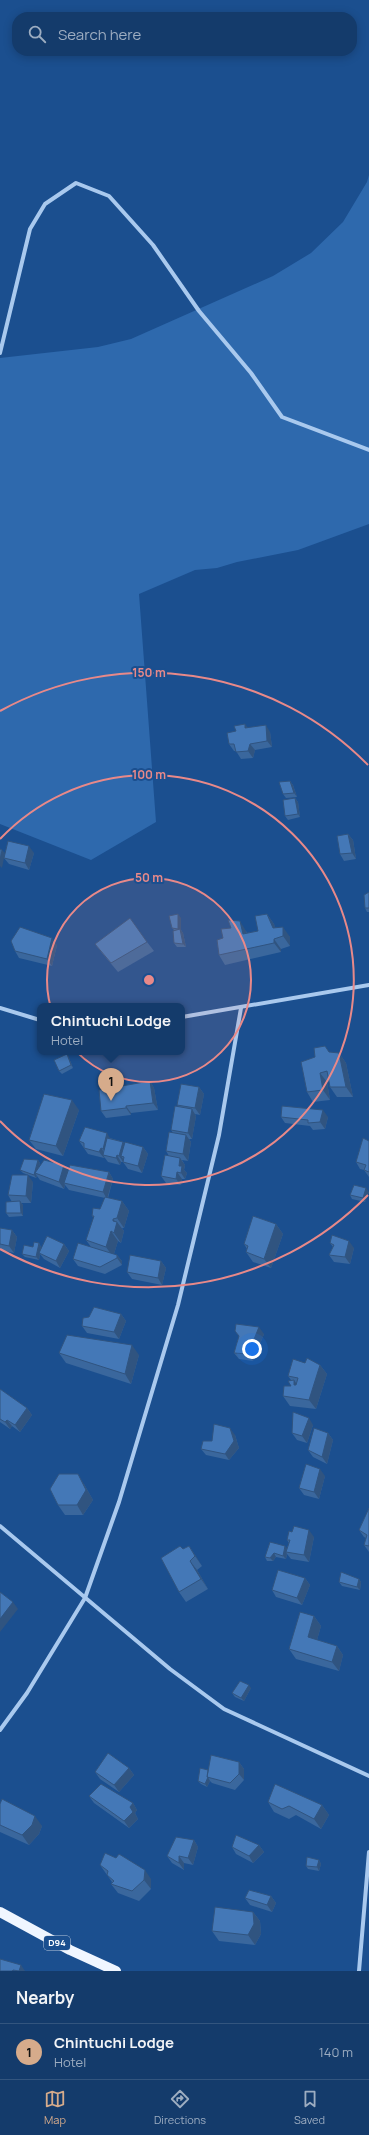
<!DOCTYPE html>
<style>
body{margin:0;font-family:Manrope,sans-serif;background:#1d4271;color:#f1f3f6}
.you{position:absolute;left:252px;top:1349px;width:14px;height:14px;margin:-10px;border:3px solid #fff;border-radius:50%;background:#1a73e8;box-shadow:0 0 0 6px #1a73e833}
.badge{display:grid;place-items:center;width:26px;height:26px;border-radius:50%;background:#d6ab8b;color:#111;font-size:13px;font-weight:700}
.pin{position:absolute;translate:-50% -33px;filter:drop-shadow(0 1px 2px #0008)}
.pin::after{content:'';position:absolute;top:21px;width:14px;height:12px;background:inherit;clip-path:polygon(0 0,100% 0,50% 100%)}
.popup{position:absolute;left:37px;top:1003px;width:148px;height:52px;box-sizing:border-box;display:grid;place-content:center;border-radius:8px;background:#143b6b;filter:drop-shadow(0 1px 3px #0005);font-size:13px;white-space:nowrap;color:#9dadc1}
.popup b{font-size:15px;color:#f1f3f6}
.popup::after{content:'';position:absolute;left:50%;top:100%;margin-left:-8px;border:8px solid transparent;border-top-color:#143b6b}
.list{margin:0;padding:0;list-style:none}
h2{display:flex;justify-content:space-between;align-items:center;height:52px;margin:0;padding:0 16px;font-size:17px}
h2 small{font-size:13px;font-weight:400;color:#9dadc1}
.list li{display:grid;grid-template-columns:26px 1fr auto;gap:12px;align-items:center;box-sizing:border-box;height:56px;padding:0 16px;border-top:1px solid #33557e}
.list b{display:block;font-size:15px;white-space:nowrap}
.list p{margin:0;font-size:13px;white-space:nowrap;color:#9dadc1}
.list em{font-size:13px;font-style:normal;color:#9dadc1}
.icon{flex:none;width:22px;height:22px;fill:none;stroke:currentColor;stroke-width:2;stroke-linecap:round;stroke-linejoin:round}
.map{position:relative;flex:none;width:369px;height:1971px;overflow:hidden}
.search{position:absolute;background:#143b6b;box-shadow:0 2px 10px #0003;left:12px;right:12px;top:12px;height:44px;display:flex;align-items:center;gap:10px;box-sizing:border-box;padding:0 14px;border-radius:16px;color:#9dadc1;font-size:15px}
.sheet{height:108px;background:#143b6b}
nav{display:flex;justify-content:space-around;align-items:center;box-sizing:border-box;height:56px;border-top:1px solid #33557e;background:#143b6b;font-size:11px;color:#9dadc1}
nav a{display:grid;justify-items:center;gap:2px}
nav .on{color:#d6ab8b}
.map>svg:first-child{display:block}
.green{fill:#2e69ad}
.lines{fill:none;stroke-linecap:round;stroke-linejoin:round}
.street{stroke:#a9c9ee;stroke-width:4}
.primary{stroke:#f0f6ff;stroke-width:10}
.wall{fill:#3a679d}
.shaded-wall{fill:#305480}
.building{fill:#4478b7;stroke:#305480}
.ring{fill:none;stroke:#e88989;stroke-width:2}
.labels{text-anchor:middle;stroke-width:4;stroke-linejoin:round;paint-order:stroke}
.shield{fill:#1b4f8f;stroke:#bbcadd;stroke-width:1}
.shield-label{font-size:9px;font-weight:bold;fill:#fff}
.centre{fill:#e88989;stroke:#1b4f8f;stroke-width:2}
.ring-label{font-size:12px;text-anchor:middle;font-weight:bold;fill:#e88989;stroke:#1b4f8f;stroke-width:4;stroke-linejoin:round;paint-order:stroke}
</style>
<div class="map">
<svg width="369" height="1971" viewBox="0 0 369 1971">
<rect width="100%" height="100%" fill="#1b4f8f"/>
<!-- green -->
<polygon class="green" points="369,175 369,524 298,550 237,562 217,568 195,570 139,594 156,822 91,860 0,824 0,358 98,347 131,339 273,276 311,253 343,222 367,182"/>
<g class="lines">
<!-- street -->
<g class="street">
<polyline points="0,353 30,229 45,204 76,183 109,196 153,245 199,311 251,373 282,417 369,450"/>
<polyline points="0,1008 40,1020"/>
<polyline points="182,1017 369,985"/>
<polyline points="0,1526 170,1669 224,1709 369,1776"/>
<polyline points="0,1730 27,1693 85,1598 119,1502 178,1305 219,1135 241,1008"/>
<polyline points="359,1971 369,1852"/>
</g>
<!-- primary -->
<polyline class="primary" points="0,1912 70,1950 116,1971"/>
</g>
<!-- wall -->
<g class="wall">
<polygon points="248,728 270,732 272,747 255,750 253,758 241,759 236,751 234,751 229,744 236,731"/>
<polygon points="290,781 293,785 297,797 286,798 283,794"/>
<polygon points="295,798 298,802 300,817 288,820 285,816"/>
<polygon points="348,834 353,840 356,859 344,861 340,854"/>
<polygon points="34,853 29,870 9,864 4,858"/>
<polygon points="369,892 369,912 367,912 365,908"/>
<polygon points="267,914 274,924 275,928 290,937 290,946 281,949 281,952 225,965 219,955 223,938 231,928 246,931 247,933 258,931"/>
<polygon points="181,918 181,930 183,933 186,947 177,947 174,943 174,930 172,928"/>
<polygon points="147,942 154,951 118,972 102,953 95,944"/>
<polygon points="57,945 52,966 19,958 15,951"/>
<polygon points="329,1052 339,1053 346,1063 353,1097 337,1097 330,1087 329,1082 327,1082 330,1100 313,1102 307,1092"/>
<polygon points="67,1054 69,1058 73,1068 62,1074 59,1071"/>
<polygon points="150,1081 154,1088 158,1110 131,1113 131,1115 106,1118 101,1111"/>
<polygon points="199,1087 204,1094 200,1115 195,1114 196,1116 192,1139 189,1139 191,1142 188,1161 182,1160 185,1165 184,1170 187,1173 185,1179 182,1179 181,1185 166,1183 161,1176 169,1156 166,1151 173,1133 171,1130 178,1106 177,1105"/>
<polygon points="79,1110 63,1156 36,1149 29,1140"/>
<polygon points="281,1117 328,1117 325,1129 313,1130 310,1126 285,1123"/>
<polygon points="110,1138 123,1142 124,1143 143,1147 148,1154 142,1173 128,1169 123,1162 121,1162 120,1165 108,1162 105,1158 104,1158 88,1154 79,1141"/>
<polygon points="369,1141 369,1177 364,1170 360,1169 356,1162"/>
<polygon points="38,1160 40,1163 39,1167 64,1165 68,1171 109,1172 113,1179 108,1198 122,1201 129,1211 124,1228 122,1228 124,1231 121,1243 118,1241 114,1254 117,1255 122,1261 122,1265 105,1274 78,1266 73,1259 91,1247 86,1240 94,1218 92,1216 100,1209 105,1198 69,1190 65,1185 64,1189 40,1180 37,1176 36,1178 23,1173 20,1170"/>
<polygon points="33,1182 31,1203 21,1203 23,1205 23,1216 9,1217 6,1213 12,1202 8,1195"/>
<polygon points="369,1192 365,1202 352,1199 350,1195"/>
<polygon points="276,1224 283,1234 271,1268 253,1262 246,1252 247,1249 244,1244"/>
<polygon points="0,1228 12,1230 17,1237 14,1253 0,1250"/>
<polygon points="39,1243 41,1247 41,1249 64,1244 69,1251 60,1268 44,1259 40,1254 39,1260 25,1257 22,1254"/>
<polygon points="330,1243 354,1248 350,1264 334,1262 329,1255 333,1247"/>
<polygon points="161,1261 166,1268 162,1285 132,1279 127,1272"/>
<polygon points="121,1314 126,1321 119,1339 87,1333 82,1326"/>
<polygon points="235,1331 264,1334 253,1361 239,1359 234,1353 239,1336"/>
<polygon points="59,1353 139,1355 131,1384 66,1363"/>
<polygon points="320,1365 327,1374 316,1409 290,1406 283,1396 291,1386 291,1380 288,1376"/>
<polygon points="0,1389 27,1408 32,1415 20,1432 12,1426 10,1429 0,1422"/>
<polygon points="313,1425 307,1443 297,1440 292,1433"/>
<polygon points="328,1433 333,1440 327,1464 313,1457 308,1450"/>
<polygon points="235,1435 239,1448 229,1460 206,1455 201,1449 212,1441"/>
<polygon points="325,1476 319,1499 304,1495 299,1488"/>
<polygon points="84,1484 93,1500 83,1515 65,1515 58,1505"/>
<polygon points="369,1508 369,1552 364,1545 366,1538 364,1537 359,1530"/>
<polygon points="314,1537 309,1562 291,1559 287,1554 286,1559 276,1557 273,1561 267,1561 265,1557 287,1548 289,1543 287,1540"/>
<polygon points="189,1546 202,1566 197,1570 208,1589 186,1602 179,1592 183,1549"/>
<polygon points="305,1578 310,1585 302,1605 276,1597 272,1590"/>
<polygon points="359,1579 361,1582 360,1590 342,1586 339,1582"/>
<polygon points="314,1616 321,1626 317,1640 337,1646 343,1655 339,1671 296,1659 289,1649"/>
<polygon points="251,1688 244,1701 235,1697 232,1693"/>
<polygon points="239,1762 244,1769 244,1780 235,1790 212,1783 210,1781 207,1787 201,1784 198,1781 208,1770"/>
<polygon points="129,1768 134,1775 119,1792 100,1779 95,1772"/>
<polygon points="89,1796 133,1803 137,1810 135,1813 138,1819 129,1828 94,1803"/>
<polygon points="268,1802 322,1805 329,1815 321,1829 296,1815 289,1819 274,1812"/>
<polygon points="0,1804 42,1826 39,1834 29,1845 0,1832"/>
<polygon points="194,1840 198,1847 193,1865 184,1863 184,1870 172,1863 167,1856"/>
<polygon points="259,1845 264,1852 253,1863 236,1854 232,1847"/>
<polygon points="319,1860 321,1864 319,1871 308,1869 306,1866"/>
<polygon points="100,1865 151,1879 151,1889 139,1901 118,1893 111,1884 112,1882"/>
<polygon points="271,1896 276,1903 272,1912 250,1905 245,1898"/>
<polygon points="253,1912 260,1921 261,1934 255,1945 219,1941 212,1931"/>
</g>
<!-- shaded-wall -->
<g class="shaded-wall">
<polygon points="245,724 250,730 245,728"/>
<polygon points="266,725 270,732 272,747 267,741"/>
<polygon points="250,744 255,750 253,758 248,751"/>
<polygon points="290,781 293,785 297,797 294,793"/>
<polygon points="295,798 298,802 300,817 298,814"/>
<polygon points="348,834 353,840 356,859 352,853"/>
<polygon points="29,846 34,853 29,870 25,863"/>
<polygon points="2,850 5,853 2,868 0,866 0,860"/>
<polygon points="178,914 181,918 181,930 183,933 186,947 183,944 181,932 178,929"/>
<polygon points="267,914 274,924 279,938 273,928"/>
<polygon points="240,921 246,931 250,944 243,934"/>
<polygon points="283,927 290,937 290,946 283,936"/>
<polygon points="52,938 57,945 52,966 47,959"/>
<polygon points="274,939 281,949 281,952 274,943"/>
<polygon points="339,1053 346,1063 353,1097 346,1087"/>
<polygon points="67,1054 69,1058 73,1068 71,1065"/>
<polygon points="320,1073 327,1082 330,1100 323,1090"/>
<polygon points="150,1081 154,1088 158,1110 153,1103"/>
<polygon points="199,1087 204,1094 200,1115 195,1108"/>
<polygon points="72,1100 79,1110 63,1156 56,1146"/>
<polygon points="126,1106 131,1113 131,1115 126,1108"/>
<polygon points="192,1109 196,1116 192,1139 188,1133"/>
<polygon points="323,1110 328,1117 325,1129 320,1122"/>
<polygon points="107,1133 111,1140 108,1155 103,1149"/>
<polygon points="186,1135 191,1142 188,1161 183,1154"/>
<polygon points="123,1142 128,1149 124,1157 121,1156 125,1161 124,1163 119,1156"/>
<polygon points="143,1147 148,1154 142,1173 138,1166"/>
<polygon points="101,1148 106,1155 103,1155 105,1158 104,1158 99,1152"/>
<polygon points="117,1155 121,1162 120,1165 116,1158"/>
<polygon points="180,1158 185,1165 184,1170 187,1173 185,1179 181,1173 179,1166"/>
<polygon points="38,1160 40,1163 37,1174 35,1173 37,1176 36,1178 34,1175"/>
<polygon points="64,1165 69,1172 64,1183 65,1185 64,1189 59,1182"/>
<polygon points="109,1172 113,1179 107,1199 103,1192"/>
<polygon points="177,1172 182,1179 181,1185 176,1179"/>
<polygon points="28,1175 33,1182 31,1203 26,1196"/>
<polygon points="366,1188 369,1192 365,1202 363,1198"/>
<polygon points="20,1201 23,1205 23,1216 21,1213"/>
<polygon points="122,1201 129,1211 124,1228 117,1218"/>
<polygon points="113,1219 117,1224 117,1222 124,1231 121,1243 114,1233"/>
<polygon points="276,1224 283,1234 271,1268 264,1259"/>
<polygon points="12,1230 17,1237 14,1253 9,1246"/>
<polygon points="111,1231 118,1241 113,1257 106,1247"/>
<polygon points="349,1241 354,1248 350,1264 345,1257"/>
<polygon points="39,1243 41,1247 40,1253 39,1253 40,1254 39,1260 36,1257"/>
<polygon points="64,1244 69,1251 60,1268 56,1261"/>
<polygon points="117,1255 122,1261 122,1265 117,1258"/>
<polygon points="161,1261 166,1268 162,1285 158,1278"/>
<polygon points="121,1314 126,1321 119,1339 114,1332"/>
<polygon points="259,1327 264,1334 253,1361 248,1354"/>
<polygon points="132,1345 139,1355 131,1384 125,1374"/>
<polygon points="320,1365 327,1374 316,1409 309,1400"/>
<polygon points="294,1380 301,1390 294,1385"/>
<polygon points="27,1408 32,1415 20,1432 15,1425"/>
<polygon points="309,1418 313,1425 307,1443 302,1436"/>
<polygon points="7,1420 12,1426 10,1429 5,1422"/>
<polygon points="230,1428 235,1435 239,1448 229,1460 225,1454"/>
<polygon points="328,1433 333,1440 327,1464 322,1457"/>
<polygon points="320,1469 325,1476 319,1499 314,1492"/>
<polygon points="78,1474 84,1484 93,1500 83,1515 77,1505"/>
<polygon points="309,1530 314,1537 309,1562 304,1555"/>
<polygon points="189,1546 196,1556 202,1566 195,1556"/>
<polygon points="285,1546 288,1549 286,1552 287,1554 286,1559 283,1556"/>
<polygon points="274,1553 276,1557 273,1561 270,1558"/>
<polygon points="190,1561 197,1570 208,1589 201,1579"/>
<polygon points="305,1578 310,1585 302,1605 297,1598"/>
<polygon points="359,1579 361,1582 360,1590 357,1587"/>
<polygon points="13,1602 18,1609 0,1632 0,1619"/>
<polygon points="314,1616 321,1626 315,1647 308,1637"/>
<polygon points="337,1646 343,1655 339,1671 332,1662"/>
<polygon points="249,1685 251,1688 244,1701 241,1698"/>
<polygon points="239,1762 244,1769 244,1780 239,1774"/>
<polygon points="129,1768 134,1775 119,1792 114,1785"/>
<polygon points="208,1777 210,1781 207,1787 205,1784"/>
<polygon points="133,1803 137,1810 135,1813 138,1819 129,1828 124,1821 130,1807"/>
<polygon points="322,1805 329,1815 321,1829 314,1819"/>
<polygon points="35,1816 42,1826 39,1834 29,1845 22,1835"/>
<polygon points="194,1840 198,1847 193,1865 188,1858"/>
<polygon points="259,1845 264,1852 253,1863 249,1856"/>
<polygon points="179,1856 184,1863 184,1870 179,1863"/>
<polygon points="319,1860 321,1864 319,1871 317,1867"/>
<polygon points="145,1870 151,1879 151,1889 144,1880"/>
<polygon points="271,1896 276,1903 272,1912 267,1905"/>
<polygon points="253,1912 260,1921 261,1934 255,1945 248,1935"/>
<polygon points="21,1965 25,1971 19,1971"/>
</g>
<!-- building -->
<g class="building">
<polygon points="245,724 245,728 266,725 267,741 250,744 248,751 236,752 234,744 229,744 227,733 236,731 234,726"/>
<polygon points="290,781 294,793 283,794 279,782"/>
<polygon points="295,798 298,814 285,816 283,800"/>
<polygon points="348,834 352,853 340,854 337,836"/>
<polygon points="8,841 29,846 25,863 4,858"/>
<polygon points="0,849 2,850 0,860"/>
<polygon points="369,892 369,908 365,908 364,895"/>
<polygon points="178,914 178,929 172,928 169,916"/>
<polygon points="267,914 273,928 283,927 283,936 274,939 274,943 219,955 217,940 223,938 221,929 231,928 228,920 240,921 243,934 258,931 255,916"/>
<polygon points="130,918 147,942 111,963 95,944"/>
<polygon points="20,927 52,938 47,959 15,951 11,941"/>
<polygon points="180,929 183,944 174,943 173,931"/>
<polygon points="325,1046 329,1052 339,1053 346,1087 330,1087 327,1071 320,1073 323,1090 307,1092 301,1062 315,1057 314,1048"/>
<polygon points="67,1054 71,1065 59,1071 54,1060"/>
<polygon points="150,1081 153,1103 126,1106 126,1108 101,1111 99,1090"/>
<polygon points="181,1084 199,1087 195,1108 177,1105"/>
<polygon points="44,1094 72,1100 56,1146 29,1140"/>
<polygon points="175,1106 192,1109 188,1133 171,1130"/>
<polygon points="282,1106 323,1110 320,1122 308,1123 308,1120 281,1117"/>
<polygon points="85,1127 107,1133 103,1149 101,1148 99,1152 84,1148 84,1143 79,1141"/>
<polygon points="169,1132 186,1135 183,1154 166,1151"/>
<polygon points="107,1138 123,1142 119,1156 117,1155 116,1158 103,1155"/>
<polygon points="363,1138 369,1141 369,1172 364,1170 366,1165 356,1162"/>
<polygon points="125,1142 143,1147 138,1166 123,1162 124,1157 121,1156"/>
<polygon points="165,1155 180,1158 179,1166 182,1166 181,1173 177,1172 176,1179 161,1176"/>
<polygon points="24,1159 38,1160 34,1175 20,1170"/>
<polygon points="44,1160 64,1165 59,1182 35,1173"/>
<polygon points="70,1165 109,1172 103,1192 64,1183"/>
<polygon points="12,1175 28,1175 26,1196 8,1195"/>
<polygon points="354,1185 366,1188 363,1198 350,1195"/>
<polygon points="105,1197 122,1201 117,1218 113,1219 113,1221 117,1222 114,1233 111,1231 106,1247 86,1240 94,1216 92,1216 93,1208 100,1209"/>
<polygon points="20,1201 21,1213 6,1213 6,1202"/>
<polygon points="253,1216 276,1224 264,1259 246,1252 248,1246 244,1244"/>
<polygon points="0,1228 12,1230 9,1246 0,1244"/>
<polygon points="332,1235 349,1241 345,1257 329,1255 334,1245 330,1243"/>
<polygon points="47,1236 64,1244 56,1261 39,1253"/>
<polygon points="34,1242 39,1243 36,1257 22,1254 24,1245 33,1247"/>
<polygon points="78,1243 117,1255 117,1258 100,1267 73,1259"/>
<polygon points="130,1255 161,1261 158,1278 127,1272"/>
<polygon points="94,1307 121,1314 114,1332 82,1326 83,1318 89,1317"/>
<polygon points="236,1324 259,1327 248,1354 234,1353 239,1336 235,1331"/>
<polygon points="67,1335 132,1345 125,1374 59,1353"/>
<polygon points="307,1358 320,1365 309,1400 283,1396 284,1386 291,1386 288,1381 294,1380 294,1385 296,1385 298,1378 288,1376 293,1359 305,1363"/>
<polygon points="0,1389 27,1408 15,1425 7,1420 5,1422 0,1419"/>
<polygon points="293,1412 309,1418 302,1436 292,1433"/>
<polygon points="214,1424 230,1428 234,1441 225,1454 201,1449 203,1441 212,1441"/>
<polygon points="314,1428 328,1433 322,1457 308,1450"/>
<polygon points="306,1464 320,1469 314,1492 299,1488"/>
<polygon points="59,1474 78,1474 86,1490 77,1505 58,1505 50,1489"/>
<polygon points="369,1508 369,1546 364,1545 367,1535 359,1530"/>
<polygon points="294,1526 309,1530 304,1555 286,1552 290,1540 287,1540 289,1531 292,1532"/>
<polygon points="270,1542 285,1546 283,1556 274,1553 270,1558 265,1557"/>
<polygon points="180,1546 183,1549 189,1546 195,1556 190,1561 201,1579 179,1592 161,1558"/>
<polygon points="278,1570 305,1578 297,1598 272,1590"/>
<polygon points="341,1572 359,1579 357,1587 339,1582"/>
<polygon points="0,1592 13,1602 0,1619"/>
<polygon points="300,1612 314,1616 308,1637 337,1646 332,1662 289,1649"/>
<polygon points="240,1681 249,1685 241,1698 232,1693"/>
<polygon points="108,1753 129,1768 114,1785 95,1772"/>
<polygon points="211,1755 239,1762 239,1774 230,1783 207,1777"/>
<polygon points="200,1768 208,1770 207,1777 208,1777 205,1784 198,1781"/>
<polygon points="101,1784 133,1803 130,1807 133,1812 124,1821 89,1796"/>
<polygon points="275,1784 322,1805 314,1819 289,1806 282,1809 268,1802"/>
<polygon points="2,1799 35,1816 32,1825 22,1835 0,1825 0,1804"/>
<polygon points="236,1835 259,1845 249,1856 232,1847"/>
<polygon points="176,1837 194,1840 188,1858 179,1856 179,1863 167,1856"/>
<polygon points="105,1853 116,1858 119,1854 145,1870 144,1880 132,1891 111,1884 114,1881 107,1875 108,1871 100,1865"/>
<polygon points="307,1857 319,1860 317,1867 306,1866"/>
<polygon points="249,1890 271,1896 267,1905 245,1898"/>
<polygon points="215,1907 253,1912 254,1924 248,1935 212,1931"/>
<polygon points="0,1959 21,1965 19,1971 13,1970 12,1971 0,1971"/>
</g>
<!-- distance rings -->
<circle cx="149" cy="980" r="102" fill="#e88989" fill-opacity=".12"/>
<g class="ring">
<circle cx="149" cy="980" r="102"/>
<path d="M0 839A205 205 0 1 1 0 1121"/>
<path d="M368 1195A307 307 0 0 1 0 1249M0 711A307 307 0 0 1 368 765"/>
</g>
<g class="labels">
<!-- shield labels -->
<rect class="shield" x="44" y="1936" width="26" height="14" rx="3"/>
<g class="shield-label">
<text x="57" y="1946">D94</text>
</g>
</g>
<circle cx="149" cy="980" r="6" class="centre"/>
<g class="ring-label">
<text x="149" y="677">150 m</text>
<text x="149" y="779">100 m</text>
<text x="149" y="882">50 m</text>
</g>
</svg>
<div class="you"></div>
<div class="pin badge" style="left:111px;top:1101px">1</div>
<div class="popup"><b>Chintuchi Lodge</b>Hotel</div>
<div class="search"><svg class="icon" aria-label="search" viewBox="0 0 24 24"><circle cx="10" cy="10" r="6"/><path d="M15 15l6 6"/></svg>Search here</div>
</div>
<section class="sheet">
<h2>Nearby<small></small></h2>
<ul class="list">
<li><span class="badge">1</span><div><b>Chintuchi Lodge</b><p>Hotel</p></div><em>140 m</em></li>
</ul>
</section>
<nav>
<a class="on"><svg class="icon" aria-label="map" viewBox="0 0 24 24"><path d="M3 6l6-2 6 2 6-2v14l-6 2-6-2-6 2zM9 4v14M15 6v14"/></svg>Map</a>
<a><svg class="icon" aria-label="directions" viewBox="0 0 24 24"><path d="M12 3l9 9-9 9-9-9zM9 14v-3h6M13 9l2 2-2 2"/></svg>Directions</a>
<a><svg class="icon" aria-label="saved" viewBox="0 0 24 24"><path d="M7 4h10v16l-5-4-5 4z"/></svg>Saved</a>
</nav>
